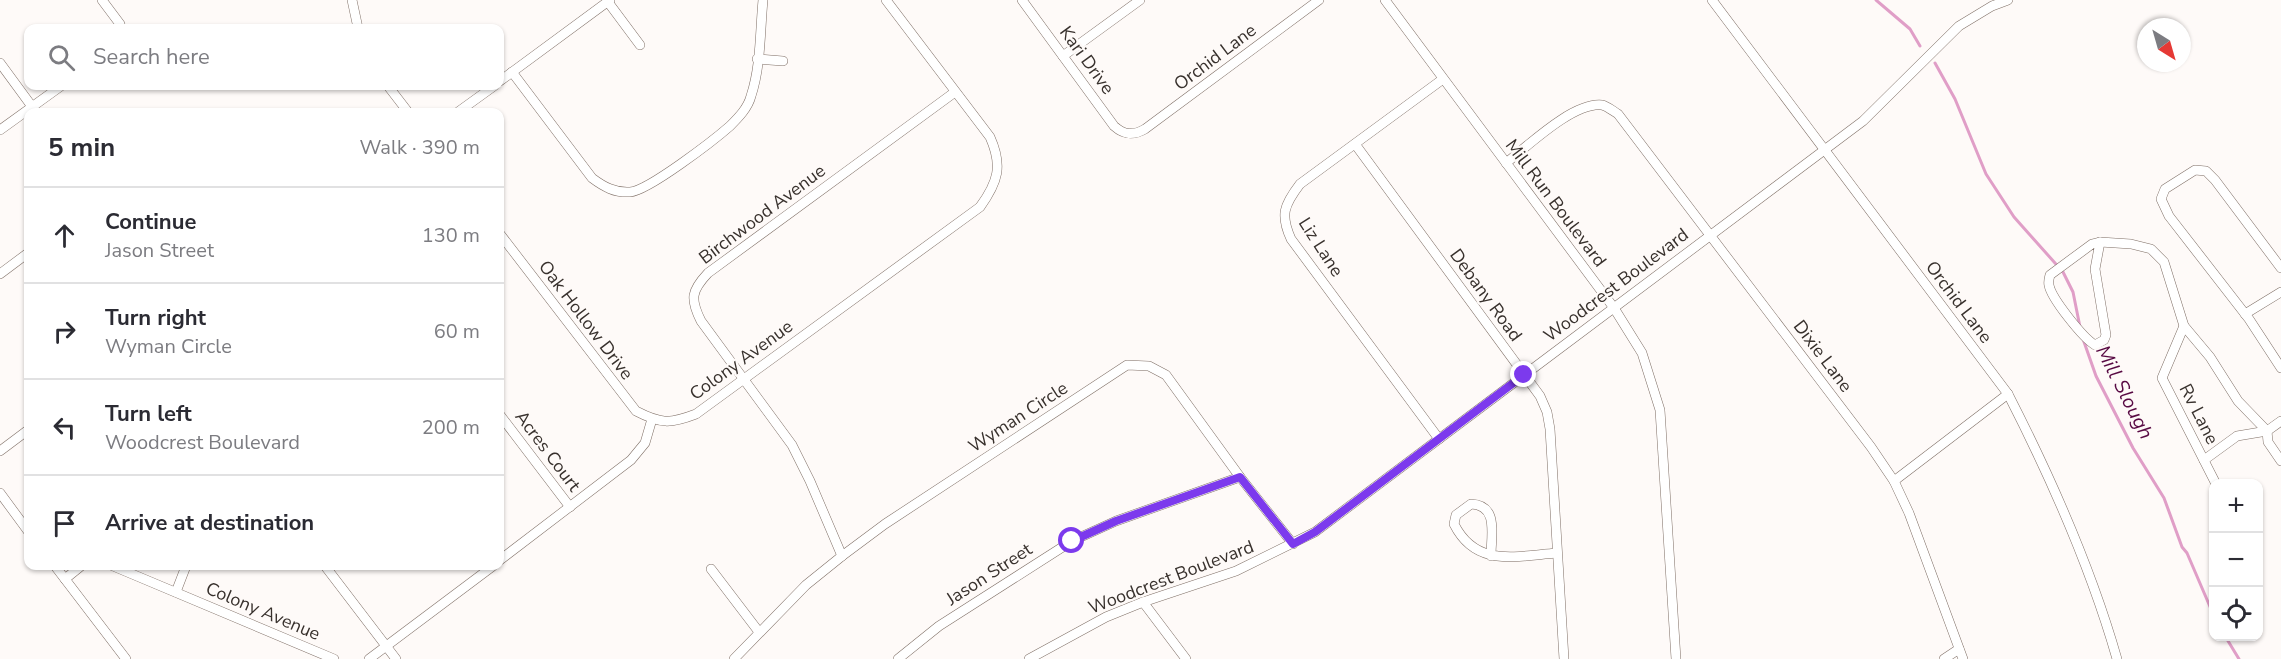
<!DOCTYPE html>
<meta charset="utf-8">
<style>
body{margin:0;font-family:"Nunito Sans",sans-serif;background:#f2f2f3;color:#2b2b33}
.controls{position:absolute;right:18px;bottom:18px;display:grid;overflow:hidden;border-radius:12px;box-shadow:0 2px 4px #0004}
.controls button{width:54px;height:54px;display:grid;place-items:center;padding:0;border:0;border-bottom:2px solid #e1e1e2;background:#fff;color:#2b2b33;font:30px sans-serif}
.compass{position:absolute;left:2137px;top:18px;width:54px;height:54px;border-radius:50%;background:#fff;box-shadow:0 2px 4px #0004;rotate:143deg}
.stop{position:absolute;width:18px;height:18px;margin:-14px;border:4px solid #7c3aed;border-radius:50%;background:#fff}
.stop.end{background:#7c3aed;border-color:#fff;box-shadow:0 2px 6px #0008}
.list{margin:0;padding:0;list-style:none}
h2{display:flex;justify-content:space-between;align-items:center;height:78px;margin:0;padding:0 24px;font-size:26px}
h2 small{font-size:20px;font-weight:400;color:#7c7c81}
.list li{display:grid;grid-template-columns:39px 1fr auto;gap:18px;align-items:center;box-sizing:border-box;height:96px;padding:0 24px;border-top:2px solid #e1e1e2}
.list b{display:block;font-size:22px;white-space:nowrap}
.list p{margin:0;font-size:20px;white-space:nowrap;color:#7c7c81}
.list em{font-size:20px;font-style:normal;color:#7c7c81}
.icon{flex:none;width:33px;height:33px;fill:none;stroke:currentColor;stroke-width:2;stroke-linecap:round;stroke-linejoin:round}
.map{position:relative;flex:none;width:2281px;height:659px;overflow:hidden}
.search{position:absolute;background:#fff;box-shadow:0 2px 4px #0004;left:24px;top:24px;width:480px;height:66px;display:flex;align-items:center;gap:15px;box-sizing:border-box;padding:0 21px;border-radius:12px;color:#7c7c81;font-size:22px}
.panel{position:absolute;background:#fff;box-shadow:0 2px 4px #0004;left:24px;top:108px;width:480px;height:462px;border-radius:12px}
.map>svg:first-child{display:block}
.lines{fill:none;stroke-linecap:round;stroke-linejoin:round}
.stream{stroke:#e09ec7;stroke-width:3}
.minor-casing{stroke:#7f6f66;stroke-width:10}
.minor{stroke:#fff;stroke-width:9}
.route{stroke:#7c3aed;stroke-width:8}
.labels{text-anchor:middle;stroke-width:4.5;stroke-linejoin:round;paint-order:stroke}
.street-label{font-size:18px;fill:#38312d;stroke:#fefaf8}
.water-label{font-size:20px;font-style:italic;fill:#580a43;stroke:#fefaf8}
</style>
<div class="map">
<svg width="2281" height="659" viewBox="0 0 2281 659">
<rect width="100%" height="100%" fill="#fefaf8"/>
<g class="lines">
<!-- stream -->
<g class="stream">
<polyline points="1876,0 1910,29 1920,46"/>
<polyline points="1935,63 1955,99 1986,174 2014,217 2063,272 2073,292 2080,327"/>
<polyline points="2083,339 2096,376 2133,448 2164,498 2182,547 2187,553 2214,616"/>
<polyline points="2225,636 2239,659"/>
</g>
<defs>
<g id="minor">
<polyline points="102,0 120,24 121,28"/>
<polyline points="352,0 358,28"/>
<path d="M 1022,0 L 1114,126 C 1124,135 1133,136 1145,129 L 1319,0"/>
<polyline points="1385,0 1614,308 1642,353 1660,410 1676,659"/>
<path d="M 1712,0 L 2008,394 C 2051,478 2091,568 2117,659"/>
<polyline points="608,2 640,45"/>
<polyline points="1063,56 1140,0"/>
<polyline points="757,59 783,61"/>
<polyline points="0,63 36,112"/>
<path d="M 512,72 L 592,178 C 604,187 615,193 630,192 C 648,191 714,140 730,126 C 738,118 748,108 751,96 C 761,66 760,31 763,0"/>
<polyline points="500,81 610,0"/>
<polyline points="388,86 408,112"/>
<polyline points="458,112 494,86"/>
<polyline points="0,130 61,86"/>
<polyline points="1355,144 1540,396 1547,412 1550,429 1564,659"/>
<path d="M 1506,163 C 1528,146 1573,102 1602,105 C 1607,106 1613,111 1618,114 L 1871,447 L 1894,481 L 1909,513 L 1963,659"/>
<path d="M 500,234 L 636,411 C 661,424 670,424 696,414 L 980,207 C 998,182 1003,166 990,137 L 886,0"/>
<polyline points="2100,242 2131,244 2151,249 2164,262 2184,326 2210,357 2238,401 2267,431 2268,442 2281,461"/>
<path d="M 2100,242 L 2095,269 L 2106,335 L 2104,340 L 2095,345 C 2083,338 2051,298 2049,285 C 2048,282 2049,279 2050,275 L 2092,244 Z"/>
<polyline points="2281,268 2215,180 2206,171 2195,170 2165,189 2161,199 2169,216 2249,319 2281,368"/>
<polyline points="0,274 28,253"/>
<polyline points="2245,314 2281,292"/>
<polyline points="2184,326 2162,378 2216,484"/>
<polyline points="500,415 570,507"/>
<path d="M 1439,439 L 1291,239 C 1280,215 1284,205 1300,184 L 1443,79"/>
<polyline points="0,451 28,430"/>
<polyline points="2204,460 2237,436 2267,431 2281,421"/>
<polyline points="1894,481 2008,394"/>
<polyline points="0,493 28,531"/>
<path d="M 842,556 L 810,481 L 792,445 L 701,321 C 690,299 691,291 708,273 L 955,92"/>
<path d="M 1491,556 C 1491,535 1499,505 1471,504 L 1456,515 L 1454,524 C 1476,568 1516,556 1557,553"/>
<polyline points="500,560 631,460 645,443 652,419"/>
<polyline points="55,566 126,659"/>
<polyline points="113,566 334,659"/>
<polyline points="325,566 396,659"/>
<polyline points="711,569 759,632"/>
<polyline points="65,579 81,566"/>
<polyline points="176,592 186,566"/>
<polyline points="1143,602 1186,659"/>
<polyline points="369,659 493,566"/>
<polyline points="734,659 806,585 842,556 885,524 1127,365 1149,366 1166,375 1240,477 1293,544"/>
<polyline points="898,659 939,626 1072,541 1116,521 1240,477"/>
<polyline points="1029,659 1106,617 1143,602 1236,571 1315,532 1863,121 1959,26 1992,6 2008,0"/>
<polyline points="1944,659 1959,649"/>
</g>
</defs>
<!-- minor casing -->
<use href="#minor" class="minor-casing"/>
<!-- minor -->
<use href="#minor" class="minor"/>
</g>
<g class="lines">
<!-- route -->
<polyline class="route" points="1072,541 1116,521 1240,477 1293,544 1315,532 1524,375"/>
</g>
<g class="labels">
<!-- street labels -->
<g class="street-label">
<text transform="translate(1215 57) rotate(-37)" y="6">Orchid Lane</text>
<text transform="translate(1087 60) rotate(54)" y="6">Kari Drive</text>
<text transform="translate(1556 203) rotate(53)" y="6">Mill Run Boulevard</text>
<text transform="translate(762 214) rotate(-37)" y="6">Birchwood Avenue</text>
<text transform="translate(1321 247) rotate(57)" y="6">Liz Lane</text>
<text transform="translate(1616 285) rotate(-37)" y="6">Woodcrest Boulevard</text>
<text transform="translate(1486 295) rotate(54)" y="6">Debany Road</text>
<text transform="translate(1959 302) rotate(53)" y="6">Orchid Lane</text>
<text transform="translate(586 320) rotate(53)" y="6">Oak Hollow Drive</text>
<text transform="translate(1823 356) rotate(53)" y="6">Dixie Lane</text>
<text transform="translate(741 360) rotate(-36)" y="6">Colony Avenue</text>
<text transform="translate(2199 414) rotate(63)" y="6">Rv Lane</text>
<text transform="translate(1018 417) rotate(-33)" y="6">Wyman Circle</text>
<text transform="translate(548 451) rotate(53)" y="6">Acres Court</text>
<text transform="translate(989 574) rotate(-33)" y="6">Jason Street</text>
<text transform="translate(1171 577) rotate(-21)" y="6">Woodcrest Boulevard</text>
<text transform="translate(263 611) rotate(23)" y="6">Colony Avenue</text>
</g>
<!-- water labels -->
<g class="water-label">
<text transform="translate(2125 392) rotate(63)" y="7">Mill Slough</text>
</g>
</g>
</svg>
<div class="controls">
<button>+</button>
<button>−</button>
<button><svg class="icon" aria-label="locate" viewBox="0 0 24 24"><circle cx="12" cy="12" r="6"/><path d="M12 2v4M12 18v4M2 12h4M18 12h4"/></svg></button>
</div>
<svg class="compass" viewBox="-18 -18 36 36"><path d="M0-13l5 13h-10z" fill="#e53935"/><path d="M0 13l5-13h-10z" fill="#7c7c81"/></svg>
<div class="stop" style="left:1072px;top:541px"></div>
<div class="stop end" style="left:1524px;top:375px"></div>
<div class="search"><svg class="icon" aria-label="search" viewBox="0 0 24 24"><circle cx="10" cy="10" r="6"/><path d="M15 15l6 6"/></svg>Search here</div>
<section class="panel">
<h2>5 min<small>Walk · 390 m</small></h2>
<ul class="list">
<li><svg class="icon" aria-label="ahead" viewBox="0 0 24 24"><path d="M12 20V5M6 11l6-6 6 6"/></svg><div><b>Continue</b><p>Jason Street</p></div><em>130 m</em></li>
<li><svg class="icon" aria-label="right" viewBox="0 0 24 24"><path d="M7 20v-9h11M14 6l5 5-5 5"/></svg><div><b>Turn right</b><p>Wyman Circle</p></div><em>60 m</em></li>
<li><svg class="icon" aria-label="left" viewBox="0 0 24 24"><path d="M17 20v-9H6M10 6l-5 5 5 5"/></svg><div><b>Turn left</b><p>Woodcrest Boulevard</p></div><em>200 m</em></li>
<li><svg class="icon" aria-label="arrive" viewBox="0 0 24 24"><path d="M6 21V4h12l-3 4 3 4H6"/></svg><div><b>Arrive at destination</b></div></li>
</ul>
</section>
</div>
